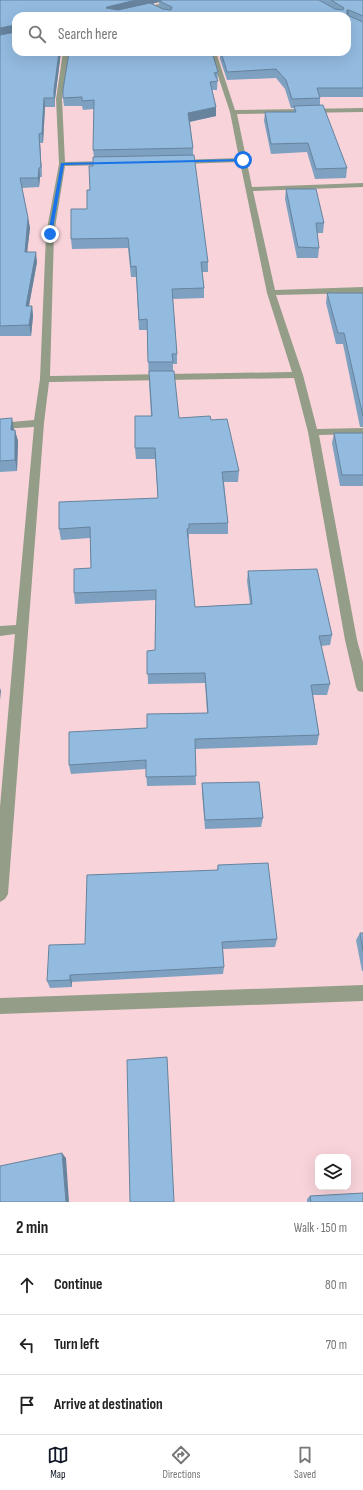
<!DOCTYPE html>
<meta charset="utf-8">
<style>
body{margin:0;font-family:"Sofia Sans Condensed",sans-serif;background:#f2f2f2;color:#222}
.controls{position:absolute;right:12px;bottom:12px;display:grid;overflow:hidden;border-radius:8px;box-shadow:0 4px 16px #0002}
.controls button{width:36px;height:36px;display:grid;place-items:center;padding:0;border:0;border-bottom:1px solid #e0e0e0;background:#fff;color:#222;font:20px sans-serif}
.stop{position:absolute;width:12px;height:12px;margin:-9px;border:3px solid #1a73e8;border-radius:50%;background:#fff}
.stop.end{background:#1a73e8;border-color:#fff;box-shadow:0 1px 4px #0008}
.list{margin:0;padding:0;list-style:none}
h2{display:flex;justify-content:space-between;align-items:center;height:52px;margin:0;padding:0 16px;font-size:17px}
h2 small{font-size:13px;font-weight:400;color:#767676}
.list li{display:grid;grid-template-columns:26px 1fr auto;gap:12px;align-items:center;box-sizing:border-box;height:60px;padding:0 16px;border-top:1px solid #e0e0e0}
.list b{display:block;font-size:15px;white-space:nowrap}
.list em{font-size:13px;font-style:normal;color:#767676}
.icon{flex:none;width:22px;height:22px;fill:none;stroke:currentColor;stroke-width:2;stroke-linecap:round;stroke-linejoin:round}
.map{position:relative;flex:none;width:363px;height:1202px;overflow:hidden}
.search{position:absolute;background:#fff;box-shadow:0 4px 16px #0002;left:12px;right:12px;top:12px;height:44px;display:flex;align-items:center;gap:10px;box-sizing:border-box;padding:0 14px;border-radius:12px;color:#767676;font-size:15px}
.sheet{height:232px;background:#fff}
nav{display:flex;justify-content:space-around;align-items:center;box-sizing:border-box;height:56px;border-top:1px solid #e0e0e0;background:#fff;font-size:11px;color:#767676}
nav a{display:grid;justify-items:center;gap:2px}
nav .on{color:#111827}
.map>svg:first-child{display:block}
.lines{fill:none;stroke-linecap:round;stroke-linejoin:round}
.minor{fill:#949d88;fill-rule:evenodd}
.wall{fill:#7ea1c1;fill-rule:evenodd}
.shaded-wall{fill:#67839d}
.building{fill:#93bbe0;stroke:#67839d}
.route{fill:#1a73e8}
</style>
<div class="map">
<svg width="363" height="1202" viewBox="0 0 363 1202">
<rect width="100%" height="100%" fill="#f8d4da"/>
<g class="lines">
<!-- minor -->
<g class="minor">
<polygon points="176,0 185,0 118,16 108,16"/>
<polygon points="63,52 69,52 62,99 65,162 110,161 113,163 110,165 65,166 54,234 50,376 292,372 267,293 240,162 180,164 177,162 180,160 239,158 230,112 210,52 216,52 235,110 363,108 363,112 237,114 252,187 363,183 363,187 253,191 275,290 363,287 363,293 276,295 303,375 317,429 363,428 363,434 319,435 357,640 363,662 363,692 358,691 356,687 345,640 308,432 294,378 49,382 44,423 8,894 5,899 0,902 0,807 15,634 0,636 0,626 16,625 34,427 0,429 0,423 34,420 40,379 46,234 59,164 56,99"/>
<polygon points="363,985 363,1001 0,1014 0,998"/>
</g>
</g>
<!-- wall -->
<g class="wall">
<path d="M 0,0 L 363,0 L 363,97 L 320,97 L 320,105 L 347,168 L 346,178 L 315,179 L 307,152 L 271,154 L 264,121 L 265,112 L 293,112 L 294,108 L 291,108 L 285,89 L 276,78 L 227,80 L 220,59 L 220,52 L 217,52 L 347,52 L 347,16 L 16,16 L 16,52 L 61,52 L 55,99 L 55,107 L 45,107 L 43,143 L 40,143 L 42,177 L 40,177 L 39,187 L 22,188 L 30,228 L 27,252 L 37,262 L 29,306 L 32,306 L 33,316 L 31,336 L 0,336 ZM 159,2 L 159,7 L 152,4 Z"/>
<polygon points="69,52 218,72 217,90 212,90 216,107 216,116 190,122 193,148 193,155 208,262 208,272 202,272 204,288 204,298 173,299 177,354 177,364 173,364 173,371 179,418 211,420 239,471 238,482 224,482 228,523 228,534 189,534 189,539 188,539 195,607 250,604 247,581 248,571 332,635 330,645 321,646 330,684 327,695 313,695 319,735 317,745 195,749 196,785 147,786 146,769 71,774 69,765 147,728 207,713 205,683 148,684 147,651 155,650 156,600 75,604 74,593 91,568 90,538 61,540 59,529 158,498 155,459 136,459 135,448 151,416 149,382 147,330 139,330 136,277 131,277 128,248 72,249 71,239 87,209 94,157 93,150 94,109 83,110 82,106 64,106 63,98"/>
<polygon points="286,189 324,223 323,233 317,233 319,248 318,258 297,258 285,199"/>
<polygon points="327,293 363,293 363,427 360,427 343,344 336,344 326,303"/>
<polygon points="0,419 14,430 18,441 17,471 0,472"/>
<polygon points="334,433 363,433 363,488 363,486 340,486 332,443"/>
<polygon points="202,783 263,818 261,827 205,829 202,792"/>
<polygon points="218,865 277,939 275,947 223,949 224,967 223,974 72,982 72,987 50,988 47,981 85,944 217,870"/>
<polygon points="360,933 363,933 363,971 362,971 356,940"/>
<polygon points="310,1196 363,1202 307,1202 307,1199"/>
</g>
<!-- shaded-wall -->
<g class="shaded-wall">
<polygon points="136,0 169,0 159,1 159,2 108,15 106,8 107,7"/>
<polygon points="347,10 349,10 348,18 346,16"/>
<polygon points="15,25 16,34 0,36 0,28"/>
<polygon points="59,52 61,52 55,99 55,107 54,90"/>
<polygon points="44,98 45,107 43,143 42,133"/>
<polygon points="216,107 216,116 188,122 188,113"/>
<polygon points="39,134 40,143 42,177 41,167"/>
<polygon points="39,168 40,177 39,187 38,178"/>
<polygon points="28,218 30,228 26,262 25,252"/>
<polygon points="36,252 37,262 27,316 26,306"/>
<polygon points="32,306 33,316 31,336 29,325"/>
<polygon points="12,418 14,430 13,442 11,430"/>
<polygon points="15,430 18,441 17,471 15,460"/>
<polygon points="0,688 1,691 0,700"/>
<polygon points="70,975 72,982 72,987 70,980"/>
<polygon points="62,1153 66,1158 69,1202 66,1202"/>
</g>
<!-- building -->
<g class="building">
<polygon points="0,0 136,0 107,7 106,8 118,10 150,3 163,9 171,10 172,7 159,1 162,0 319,0 335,9 343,10 344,8 331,0 363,0 363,16 349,10 347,10 347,15 363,22 363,88 317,88 320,98 292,99 286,80 276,69 227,72 221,52 347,52 347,16 16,16 16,27 15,25 0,28"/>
<polygon points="16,32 16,52 59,52 54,90 54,98 44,98 42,133 39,134 41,167 39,168 38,178 20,178 28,218 25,252 36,252 26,306 32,306 29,325 0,326 0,35"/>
<polygon points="69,52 212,52 218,72 214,73 218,81 210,82 216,107 188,113 193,148 93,150 94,100 82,101 82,97 63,98 63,90"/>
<polygon points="323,105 347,168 316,169 308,143 271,144 265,112 296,112 294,106"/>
<polygon points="194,155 208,262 201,262 204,288 172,289 177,354 172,354 173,362 148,362 147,319 139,320 136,266 131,267 128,238 71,239 71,209 87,209 87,190 90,190 89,166 93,166 93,157"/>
<polygon points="286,189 316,189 324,223 316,223 319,248 298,247"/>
<polygon points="327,293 363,293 363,416 344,333 338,333"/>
<polygon points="149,371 174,371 179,418 210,416 211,420 227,419 239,471 222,472 228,523 189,524 189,528 187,529 195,607 252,604 248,571 317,569 332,635 319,636 330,684 311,685 319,735 195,739 196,776 146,777 146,760 69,765 69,732 147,728 147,714 208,713 205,673 147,674 147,651 155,650 156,590 74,593 74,569 91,568 90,527 59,529 59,502 158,498 155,448 135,448 135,416 152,416"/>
<polygon points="12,418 11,430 15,430 15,460 0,461 0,419"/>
<polygon points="334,433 363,433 363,475 342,475"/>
<polygon points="259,782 263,818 205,820 202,783"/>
<polygon points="268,863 277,939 222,942 224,967 70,975 70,980 47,981 49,945 85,944 87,875 218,870 218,865"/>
<polygon points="360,933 363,933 363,951"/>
<polygon points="167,1057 174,1202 130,1202 127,1060"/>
<polygon points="62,1153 66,1202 0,1202 0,1166"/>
<polygon points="363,1193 363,1202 311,1202 310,1196"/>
</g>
<!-- route -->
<polygon class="route" points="243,159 244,161 64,165 52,234 50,235 48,234 61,163"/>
</svg>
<div class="controls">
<button><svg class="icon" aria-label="layers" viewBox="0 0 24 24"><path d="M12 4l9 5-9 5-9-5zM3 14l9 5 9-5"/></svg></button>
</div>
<div class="stop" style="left:243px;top:160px"></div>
<div class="stop end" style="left:50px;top:234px"></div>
<div class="search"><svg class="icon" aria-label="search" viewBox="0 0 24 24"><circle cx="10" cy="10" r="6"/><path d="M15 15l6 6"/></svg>Search here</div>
</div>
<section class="sheet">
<h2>2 min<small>Walk · 150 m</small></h2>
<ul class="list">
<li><svg class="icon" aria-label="ahead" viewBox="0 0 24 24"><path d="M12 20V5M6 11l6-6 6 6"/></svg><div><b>Continue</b></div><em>80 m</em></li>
<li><svg class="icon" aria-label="left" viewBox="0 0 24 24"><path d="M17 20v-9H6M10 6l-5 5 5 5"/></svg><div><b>Turn left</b></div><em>70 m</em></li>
<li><svg class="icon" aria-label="arrive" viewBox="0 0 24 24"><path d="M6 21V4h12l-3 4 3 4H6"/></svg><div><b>Arrive at destination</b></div></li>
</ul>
</section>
<nav>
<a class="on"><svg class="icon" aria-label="map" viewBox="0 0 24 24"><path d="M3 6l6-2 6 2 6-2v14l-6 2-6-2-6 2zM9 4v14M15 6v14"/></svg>Map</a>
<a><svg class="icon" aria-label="directions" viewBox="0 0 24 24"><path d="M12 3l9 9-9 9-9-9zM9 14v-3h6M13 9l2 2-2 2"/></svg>Directions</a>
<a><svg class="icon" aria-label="saved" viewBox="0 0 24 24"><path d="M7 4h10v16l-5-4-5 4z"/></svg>Saved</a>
</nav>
